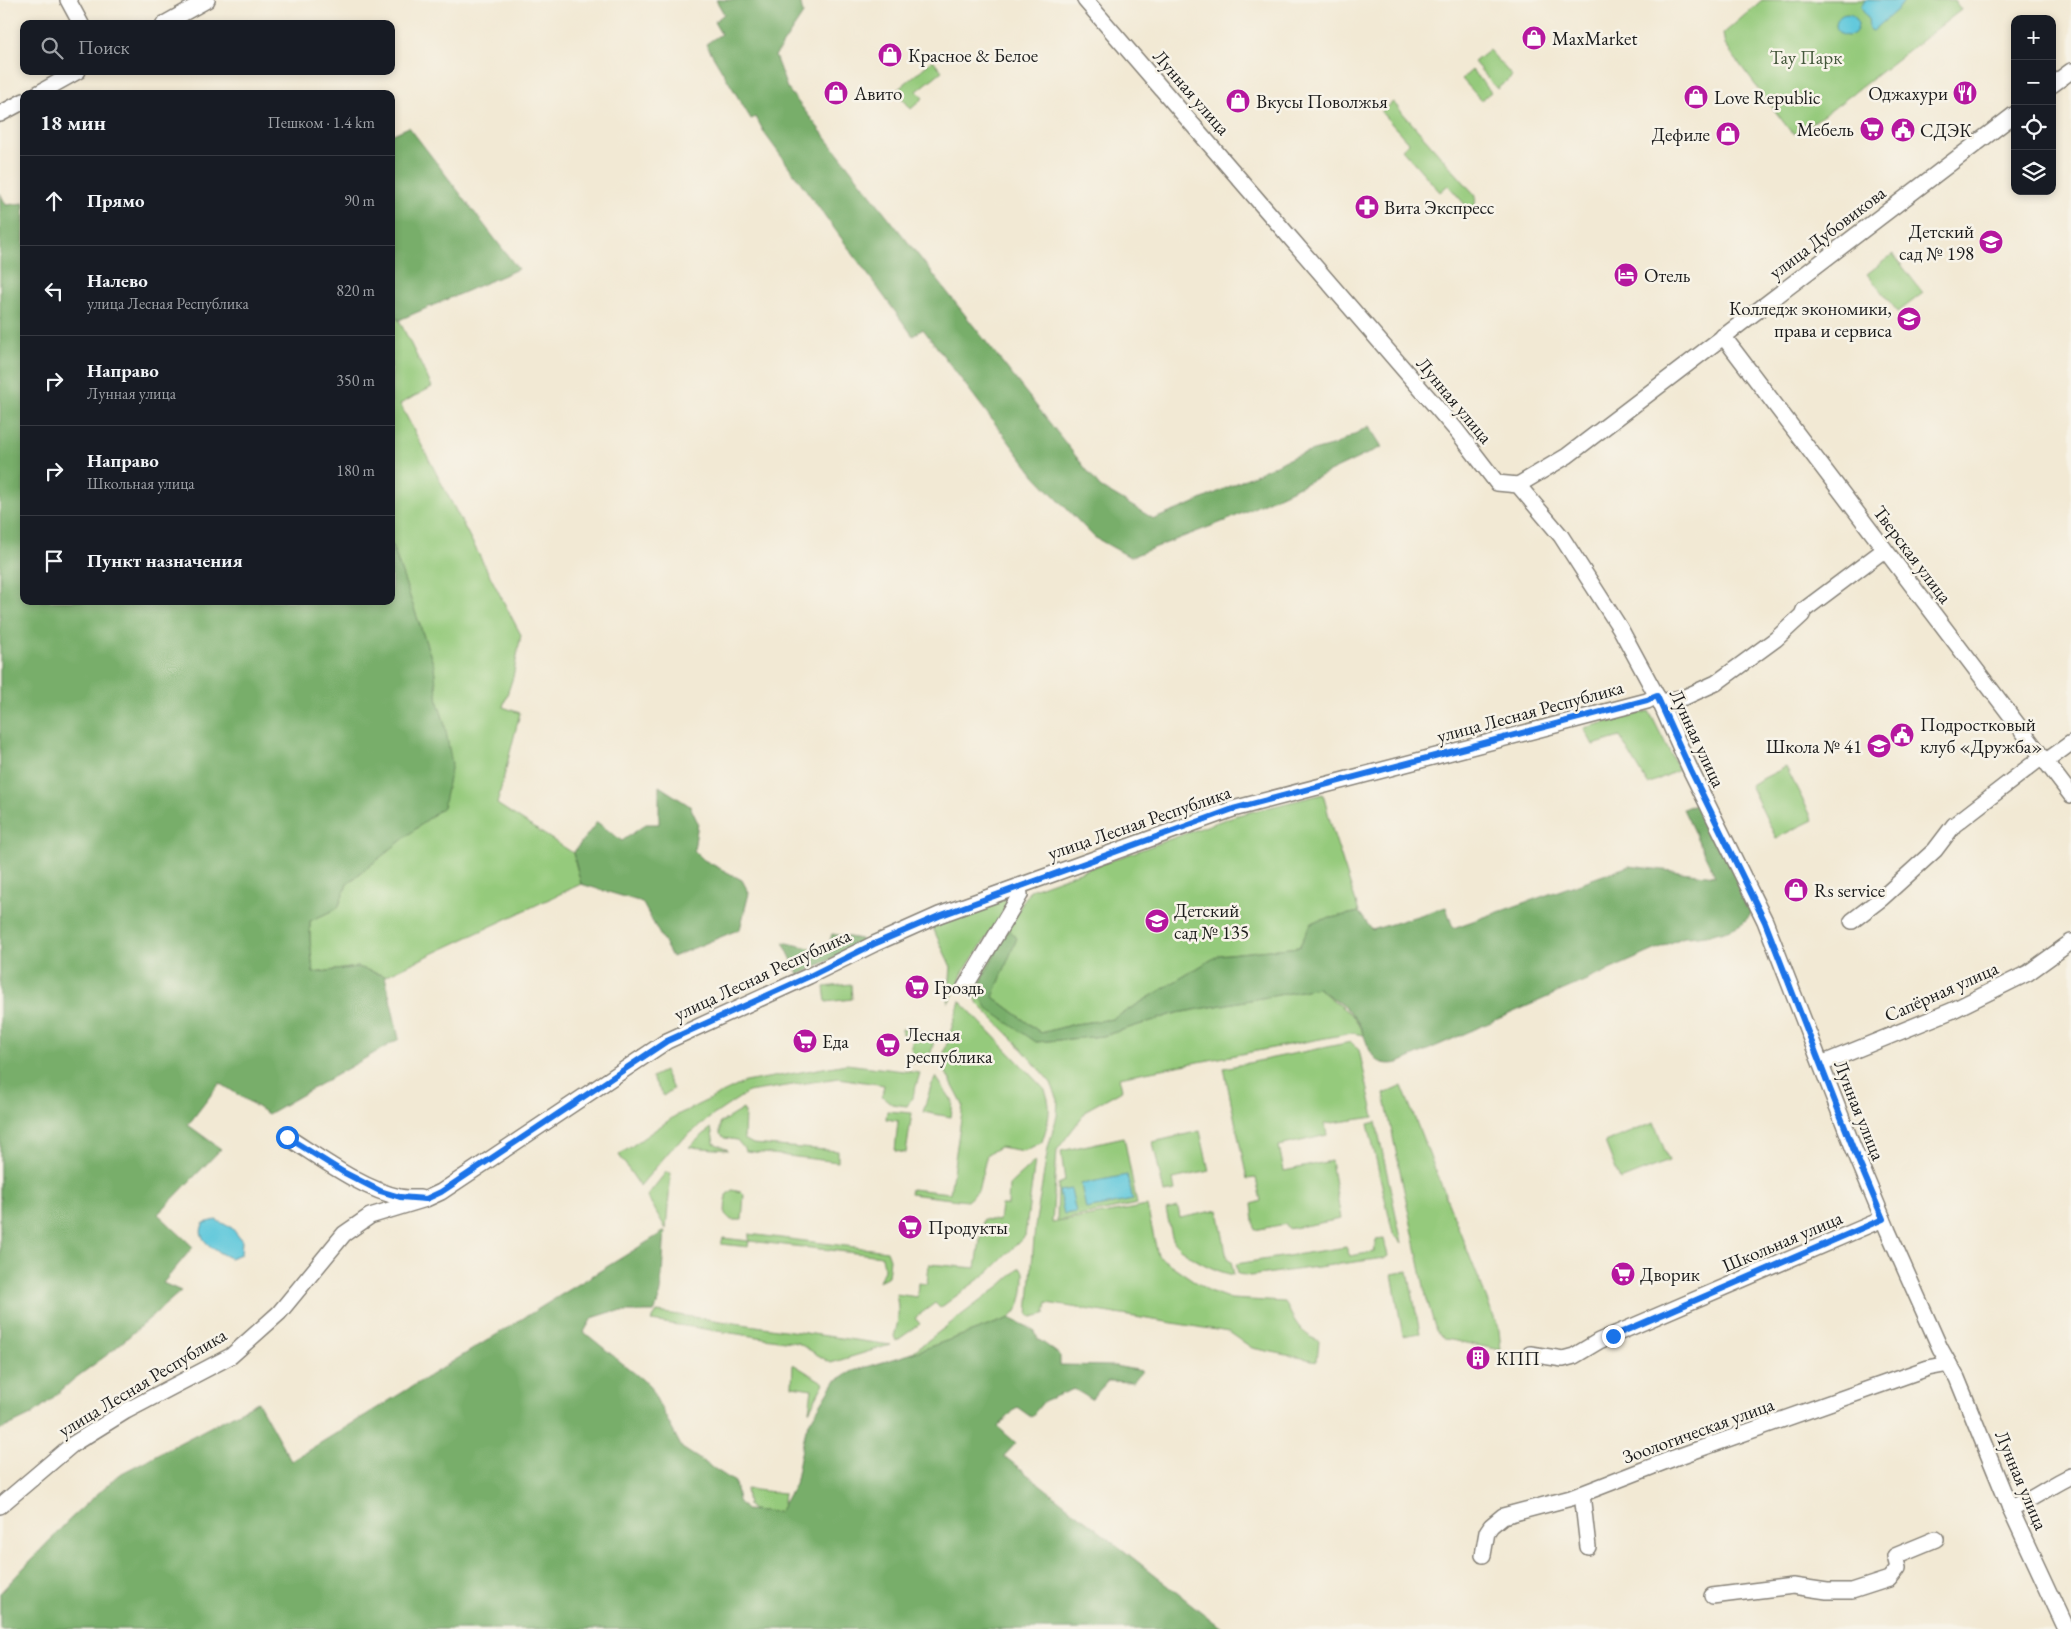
<!DOCTYPE html>
<html lang="ru">
<meta charset="utf-8">
<style>
body{margin:0;font-family:"EB Garamond",serif;background:#20242c;color:#f1f3f6}
.controls{position:absolute;right:15px;top:15px;display:grid;overflow:hidden;border-radius:10px;box-shadow:0 2px 8px #0003}
.controls button{width:45px;height:45px;display:grid;place-items:center;padding:0;border:0;border-bottom:1px solid #363941;background:#171b24;color:#f1f3f6;font:25px sans-serif}
.stop{position:absolute;width:15px;height:15px;margin:-11px;border:4px solid #1a73e8;border-radius:50%;background:#fff}
.stop.end{background:#1a73e8;border-color:#fff;box-shadow:0 1px 5px #0008}
.list{margin:0;padding:0;list-style:none}
h2{display:flex;justify-content:space-between;align-items:center;height:65px;margin:0;padding:0 20px;font-size:21px}
h2 small{font-size:16px;font-weight:400;color:#9ea1a6}
.list li{display:grid;grid-template-columns:32px 1fr auto;gap:15px;align-items:center;box-sizing:border-box;height:90px;padding:0 20px;border-top:1px solid #363941}
.list b{display:block;font-size:19px;white-space:nowrap}
.list p{margin:0;font-size:16px;white-space:nowrap;color:#9ea1a6}
.list em{font-size:16px;font-style:normal;color:#9ea1a6}
.icon{flex:none;width:28px;height:28px;fill:none;stroke:currentColor;stroke-width:2;stroke-linecap:round;stroke-linejoin:round}
.map{position:relative;flex:none;width:2071px;height:1629px;overflow:hidden}
.search{position:absolute;background:#171b24;box-shadow:0 2px 8px #0003;left:20px;top:20px;width:375px;height:55px;display:flex;align-items:center;gap:12px;box-sizing:border-box;padding:0 18px;border-radius:10px;color:#9ea1a6;font-size:19px}
.panel{position:absolute;background:#171b24;box-shadow:0 2px 8px #0003;left:20px;top:90px;width:375px;height:515px;border-radius:10px}
.map>svg:first-child{display:block}
.green{fill:#95ca7b;stroke:#58734c}
.forest{fill:#78ae6b;stroke:#4a6544}
.water{fill:#5fc8db;stroke:#3e727c}
.lines{fill:none;stroke-linecap:round;stroke-linejoin:round}
.minor-casing{stroke:#878278;stroke-width:18}
.minor{stroke:#fff;stroke-width:15}
.route{stroke:#1a73e8;stroke-width:6}
.labels{text-anchor:middle;stroke-width:5;stroke-linejoin:round;paint-order:stroke}
.poi-label{font-size:19px;fill:#1c1c1c;stroke:#f7f3e8;text-anchor:start}
.park-label{font-size:19px;fill:#46593d;stroke:#f7f3e8}
.street-label{font-size:19px;fill:#1c1c1c;stroke:#f7f3e8}
</style>
<div class="map">
<svg width="2071" height="1629" viewBox="0 0 2071 1629">
<rect width="100%" height="100%" fill="#f7f3e8"/>
<filter id="ink" filterUnits="userSpaceOnUse"><feTurbulence type="fractalNoise" baseFrequency=".02" numOctaves="2"/><feDisplacementMap in="SourceGraphic" scale="10" xChannelSelector="R" yChannelSelector="G"/><feConvolveMatrix kernelMatrix="1 2 1 2 8 2 1 2 1" color-interpolation-filters="sRGB"/></filter>
<filter id="wash" filterUnits="userSpaceOnUse"><feTurbulence type="fractalNoise" baseFrequency=".0096" numOctaves="4" result="noise"/><feDisplacementMap in="SourceGraphic" scale="20" xChannelSelector="R" yChannelSelector="G"/><feGaussianBlur stdDeviation="1.12" result="paint"/><feColorMatrix in="noise" values="0 0 0 0 0 0 0 0 0 0 0 0 0 0 0 0 0 1.4 0 .05"/><feComposite in="paint" operator="in"/></filter>
<g filter="url(#wash)">
<rect width="100%" height="100%" fill="#f2e9d4"/>
<!-- green -->
<g class="green">
<polygon points="1762,0 1954,0 1961,10 1834,108 1796,134 1791,132 1725,45 1723,34"/>
<polygon points="1489,50 1512,76 1497,89 1474,62"/>
<polygon points="933,60 942,71 917,91 923,98 911,109 896,91"/>
<polygon points="1472,70 1491,92 1481,100 1462,79"/>
<polygon points="1393,102 1476,196 1474,215 1448,185 1440,192 1402,149 1409,143 1381,112"/>
<polygon points="1893,254 1923,293 1898,312 1867,274"/>
<polygon points="391,314 399,320 432,387 400,404 521,635 513,677 503,707 520,713 497,804 573,853 581,884 385,976 358,967 313,973 310,939 310,921 338,908 347,884 443,807 444,721 438,703 434,666 391,542"/>
<polygon points="1649,711 1679,770 1648,784 1620,737 1593,745 1584,728"/>
<polygon points="1786,767 1813,820 1776,838 1750,785"/>
<path d="M 1323,794 L 1333,832 L 1359,912 L 1312,922 L 1299,947 L 1219,955 L 1113,1019 L 1075,1024 L 1041,1033 L 993,997 L 1016,938 L 1008,930 L 984,976 L 978,993 L 1036,1042 L 1103,1036 L 1177,1013 L 1318,988 L 1354,1017 L 1364,1035 L 1352,1033 L 1119,1077 L 1122,1090 L 1088,1109 L 1057,1150 L 1052,1223 L 1147,1206 L 1158,1256 L 1209,1291 L 1231,1299 L 1285,1302 C 1294,1320 1299,1333 1319,1341 L 1317,1361 L 1252,1348 L 1229,1332 L 1047,1303 L 1045,1314 L 1032,1317 L 1028,1315 L 1035,1226 L 1048,1148 L 1057,1116 L 1058,1100 L 1051,1083 L 1015,1041 L 978,1004 L 972,989 L 1030,890 L 1234,816 Z"/>
<polygon points="1007,897 1009,900 998,921 962,974 958,987 948,1003 951,967 931,924"/>
<polygon points="851,984 852,999 826,1002 824,987"/>
<path d="M 960,1001 L 1045,1090 C 1053,1109 1048,1123 1042,1142 L 1024,1151 L 1000,1147 L 987,1154 L 978,1191 L 967,1201 L 910,1194 L 911,1189 L 950,1193 L 963,1105 L 943,1067 L 942,1059 Z"/>
<polygon points="902,1029 931,1034 935,1037 929,1060 927,1063 910,1062 913,1036 902,1034"/>
<polygon points="1351,1042 1359,1050 1374,1117 1325,1124 1327,1135 1279,1146 1284,1171 1331,1161 1341,1219 1288,1229 1285,1224 1255,1230 1252,1204 1261,1201 1256,1178 1247,1179 1224,1068"/>
<polygon points="846,1064 920,1073 913,1096 907,1106 892,1104 882,1096 884,1085 838,1078 748,1092 712,1116 673,1147 640,1186 619,1155 675,1116 745,1082"/>
<polygon points="664,1071 673,1089 663,1096 652,1077"/>
<polygon points="936,1077 953,1102 951,1117 923,1112 931,1086"/>
<polygon points="1402,1086 1499,1330 1501,1350 1446,1339 1436,1331 1426,1296 1384,1094"/>
<polygon points="743,1109 745,1113 744,1139 753,1144 838,1151 838,1162 746,1151 737,1140 724,1138 720,1134 720,1123"/>
<polygon points="887,1111 912,1113 906,1153 895,1151 898,1121 886,1119"/>
<polygon points="1376,1122 1402,1243 1393,1234 1368,1124"/>
<polygon points="1654,1123 1669,1161 1620,1180 1605,1142"/>
<polygon points="711,1128 714,1143 728,1150 689,1147"/>
<polygon points="1200,1131 1209,1171 1173,1179 1175,1191 1164,1193 1153,1142"/>
<polygon points="1124,1137 1137,1204 1057,1221 1058,1184 1065,1181 1061,1151"/>
<path d="M 1035,1161 L 1025,1236 L 990,1271 L 940,1308 L 935,1303 L 915,1318 L 920,1324 L 896,1341 L 894,1336 C 899,1322 899,1309 896,1294 L 917,1297 L 918,1283 L 927,1284 L 929,1264 L 976,1268 L 983,1219 L 999,1221 L 1001,1205 L 1008,1205 L 1009,1185 Z"/>
<polygon points="666,1172 671,1173 666,1229 647,1196"/>
<polygon points="732,1190 741,1192 744,1195 742,1220 731,1220 725,1214 726,1195"/>
<path d="M 1178,1207 L 1180,1218 L 1218,1210 L 1227,1258 L 1231,1261 L 1234,1275 C 1216,1272 1188,1258 1176,1244 C 1170,1237 1169,1220 1166,1210 Z"/>
<polygon points="749,1234 887,1251 890,1259 888,1276 879,1282 884,1269 882,1256 749,1241 748,1247 721,1244 723,1238 749,1241"/>
<polygon points="1384,1239 1388,1256 1385,1258 1250,1276 1238,1274 1236,1264 1346,1247 1350,1256 1374,1252 1376,1240"/>
<path d="M 1020,1268 L 1024,1272 C 1024,1288 1023,1307 1010,1318 L 910,1354 L 1001,1285 Z"/>
<polygon points="1408,1271 1420,1333 1403,1336 1392,1274"/>
<polygon points="657,1312 890,1345 831,1363 798,1343 651,1321"/>
<polygon points="793,1364 824,1383 809,1411 812,1389 792,1386"/>
<polygon points="746,1489 784,1493 782,1513 753,1510 748,1506"/>
</g>
<!-- forest -->
<g class="forest">
<polygon points="716,0 800,0 803,14 775,56 787,88 1100,487 1154,519 1192,504 1295,456 1335,445 1369,426 1382,447 1230,519 1130,557 1094,537 1035,476 923,329 913,336 765,134 756,117 751,119 706,44 721,34 714,22 724,14"/>
<polygon points="409,127 518,269 399,320 391,314 391,135"/>
<polygon points="0,193 6,205 24,203 24,601 391,601 391,542 434,666 438,703 444,721 452,764 443,807 347,884 338,908 310,921 310,939 313,973 358,967 385,976 399,1039 268,1114 220,1083 188,1125 221,1149 158,1214 193,1247 163,1283 181,1291 111,1352 74,1379 48,1402 31,1415 0,1430"/>
<polygon points="659,786 690,806 698,823 694,850 704,860 742,880 749,893 740,929 672,957 642,902 581,884 573,853 597,822 622,841 646,824 659,824"/>
<path d="M 1701,801 L 1751,909 C 1750,913 1749,917 1746,920 C 1734,932 1700,937 1684,937 L 1398,1063 C 1365,1070 1370,1037 1355,1018 C 1346,1006 1330,997 1318,988 L 1177,1013 L 1103,1036 L 1036,1042 L 988,1009 L 978,993 L 984,976 L 1008,930 L 1017,938 L 993,997 L 1041,1033 L 1075,1024 L 1113,1019 L 1219,955 L 1299,947 L 1312,922 L 1359,912 L 1372,930 L 1446,907 L 1453,928 L 1629,866 L 1715,876 L 1683,809 Z"/>
<polygon points="832,934 861,939 862,944 799,975 783,942 827,952"/>
<path d="M 665,1231 C 663,1249 663,1298 654,1312 L 611,1312 L 592,1318 L 584,1332 L 649,1385 L 682,1448 L 735,1482 L 738,1501 L 746,1510 L 779,1512 L 795,1484 L 806,1428 L 835,1381 L 853,1371 L 910,1354 L 1010,1318 L 1030,1328 L 1035,1332 L 1038,1339 L 1060,1355 L 1060,1365 L 1115,1366 L 1142,1371 L 1133,1382 L 1108,1381 L 1091,1399 L 1074,1389 L 1044,1401 L 1031,1417 L 1017,1407 L 998,1427 L 1016,1443 L 1004,1456 L 1223,1629 L 0,1629 L 0,1593 L 68,1521 L 118,1475 L 258,1402 L 291,1461 Z"/>
</g>
<!-- water -->
<g class="water">
<polygon points="1865,0 1905,0 1899,8 1873,31 1869,29 1868,18 1861,7"/>
<circle cx="1847" cy="25" r="11"/>
<polygon points="1127,1175 1133,1200 1086,1209 1081,1184"/>
<polygon points="1071,1189 1076,1212 1064,1214 1059,1191"/>
<path d="M 216,1220 L 232,1228 L 242,1241 L 241,1254 L 230,1258 C 217,1252 193,1239 204,1223 Z"/>
</g>
</g>
<g filter="url(#ink)">
<g class="lines">
<defs>
<g id="minor">
<polyline points="68,0 81,24"/>
<polyline points="1085,0 1457,431 1497,483 1518,485 1561,536 1620,628 1660,702 1691,771 1765,921 1853,1147 1888,1231 1940,1348 1957,1378 2010,1508 2066,1629"/>
<polyline points="164,24 207,0"/>
<polyline points="2052,85 2071,71"/>
<polyline points="37,94 78,71"/>
<polyline points="0,114 24,101"/>
<polyline points="1723,336 2071,795"/>
<polyline points="1518,485 1567,456 2015,114"/>
<polyline points="1660,702 1685,697 1716,683 1776,639 1802,615 1804,610 1884,550"/>
<polyline points="2045,762 2071,743"/>
<polyline points="1852,921 1882,898 1935,850 1954,825 2042,757"/>
<polyline points="965,987 1020,895 1019,886"/>
<polyline points="1821,1064 1951,1011 2028,973 2071,942"/>
<path d="M 287,1137 C 319,1157 363,1190 400,1197 C 406,1198 413,1198 420,1198"/>
<polyline points="1530,1354 1563,1359 1574,1356 1599,1341 1883,1219"/>
<polyline points="1582,1494 1588,1547"/>
<polyline points="0,1506 73,1444 126,1411 231,1356 279,1313 344,1234 370,1216 426,1199 441,1192 667,1041 809,976 874,944 939,915 1233,809 1647,701 1657,696"/>
<path d="M 2010,1508 C 2032,1501 2050,1485 2071,1476"/>
<polyline points="1483,1555 1487,1532 1491,1526 1503,1516 1571,1498 1674,1458 1928,1368 1949,1364"/>
<polyline points="1712,1596 1793,1586 1827,1591 1852,1591 1889,1579 1898,1568 1895,1556 1936,1539"/>
</g>
</defs>
<!-- minor casing -->
<use href="#minor" class="minor-casing"/>
<!-- minor -->
<use href="#minor" class="minor"/>
</g>
</g>
<g class="lines" filter="url(#ink)">
<!-- route -->
<polyline class="route" points="287,1137 343,1172 380,1191 400,1197 426,1199 441,1192 667,1041 810,976 874,944 939,916 1233,809 1647,700 1657,696 1691,771 1765,922 1853,1148 1883,1219 1613,1336"/>
</g>
<!-- icons -->
<defs>
<symbol id="shop-disc" viewBox="-11 -11 22 22"><circle r="9.5" fill="#b5179e" stroke="#f7f3e8"/><path d="M-5-2.5h2.3a2.7 3.5 0 0 1 5.4 0H5L5.5 6h-11ZM-1.5-2.5h3a1.5 2.3 0 0 0-3 0Z" fill="#fff"/></symbol>
<symbol id="restaurant-disc" viewBox="-11 -11 22 22"><circle r="9.5" fill="#b5179e" stroke="#f7f3e8"/><path d="M-5-6h1v4h1v-4h1v4h1v-4h1v5L-1.5 .5V6h-2V.5L-5-1ZM5-6V6H3V1.5H1.5Q1.5-4 5-6Z" fill="#fff"/></symbol>
<symbol id="supermarket-disc" viewBox="-11 -11 22 22"><circle r="9.5" fill="#b5179e" stroke="#f7f3e8"/><path d="M-6-5.5h2.5l.6 2H6L4.5 2H-2.5L-4.4-4H-6ZM-1.5 3.2a1.3 1.3 0 1 0 .1 0ZM3 3.2a1.3 1.3 0 1 0 .1 0Z" fill="#fff"/></symbol>
<symbol id="civic-disc" viewBox="-11 -11 22 22"><circle r="9.5" fill="#b5179e" stroke="#f7f3e8"/><path d="M-.6-6.5H3V-4.5H.6V-3L4-1V1h2V6H-6V1h2V-1L-.6-3ZM-1.2 2.5V6h2.4V2.5Z" fill="#fff"/></symbol>
<symbol id="pharmacy-disc" viewBox="-11 -11 22 22"><circle r="9.5" fill="#b5179e" stroke="#f7f3e8"/><path d="M-2-6h4v4h4v4h-4v4h-4v-4h-4v-4h4Z" fill="#fff"/></symbol>
<symbol id="school-disc" viewBox="-11 -11 22 22"><circle r="9.5" fill="#b5179e" stroke="#f7f3e8"/><path d="M0-5L7-2L0 1L-7-2ZM-4 1L0 2.5L4 1V4Q0 6-4 4Z" fill="#fff"/></symbol>
<symbol id="hotel-disc" viewBox="-11 -11 22 22"><circle r="9.5" fill="#b5179e" stroke="#f7f3e8"/><path d="M-6-4.5h1.5V1H6V5H4.5V3h-9V5H-6ZM-4 0a1.8 1.8 0 1 1 3.6 0ZM.5 0V-2.5h3Q6-2.5 6 0Z" fill="#fff"/></symbol>
<symbol id="university-disc" viewBox="-11 -11 22 22"><circle r="9.5" fill="#b5179e" stroke="#f7f3e8"/><path d="M0-5L7-2L0 1L-7-2ZM-4 1L0 2.5L4 1V4Q0 6-4 4Z" fill="#fff"/></symbol>
<symbol id="building-disc" viewBox="-11 -11 22 22"><circle r="9.5" fill="#b5179e" stroke="#f7f3e8"/><path d="M-4-6H4V6H1V3H-1V6H-4ZM-2.5-4.3h1.7v1.8h-1.7ZM.8-4.3h1.7v1.8H.8ZM-2.5-1h1.7V.8h-1.7ZM.8-1h1.7V.8H.8Z" fill="#fff"/></symbol>
</defs>
<g fill-rule="evenodd">
<use href="#shop-disc" x="1520" y="24" width="28" height="28"/>
<use href="#shop-disc" x="876" y="41" width="28" height="28"/>
<use href="#shop-disc" x="822" y="79" width="28" height="28"/>
<use href="#restaurant-disc" x="1951" y="79" width="28" height="28"/>
<use href="#shop-disc" x="1682" y="83" width="28" height="28"/>
<use href="#shop-disc" x="1224" y="87" width="28" height="28"/>
<use href="#supermarket-disc" x="1858" y="115" width="28" height="28"/>
<use href="#civic-disc" x="1889" y="116" width="28" height="28"/>
<use href="#shop-disc" x="1714" y="120" width="28" height="28"/>
<use href="#pharmacy-disc" x="1353" y="193" width="28" height="28"/>
<use href="#school-disc" x="1977" y="228" width="28" height="28"/>
<use href="#hotel-disc" x="1612" y="261" width="28" height="28"/>
<use href="#university-disc" x="1895" y="305" width="28" height="28"/>
<use href="#civic-disc" x="1888" y="721" width="28" height="28"/>
<use href="#school-disc" x="1865" y="732" width="28" height="28"/>
<use href="#shop-disc" x="1782" y="876" width="28" height="28"/>
<use href="#school-disc" x="1143" y="907" width="28" height="28"/>
<use href="#supermarket-disc" x="903" y="973" width="28" height="28"/>
<use href="#supermarket-disc" x="791" y="1027" width="28" height="28"/>
<use href="#supermarket-disc" x="874" y="1031" width="28" height="28"/>
<use href="#supermarket-disc" x="896" y="1213" width="28" height="28"/>
<use href="#supermarket-disc" x="1609" y="1260" width="28" height="28"/>
<use href="#building-disc" x="1464" y="1344" width="28" height="28"/>
</g>
<g class="labels">
<!-- poi labels -->
<g class="poi-label">
<text x="1552" y="45">MaxMarket</text>
<text x="908" y="62">Красное &amp; Белое</text>
<text x="854" y="100">Авито</text>
<text x="1948" y="100" text-anchor="end">Оджахури</text>
<text x="1714" y="104">Love Republic</text>
<text x="1256" y="108">Вкусы Поволжья</text>
<text x="1854" y="136" text-anchor="end">Мебель</text>
<text x="1920" y="137">СДЭК</text>
<text x="1710" y="141" text-anchor="end">Дефиле</text>
<text x="1384" y="214">Вита Экспресс</text>
<text x="1974" y="238" text-anchor="end">Детский<tspan x="1974" dy="22">сад № 198</tspan></text>
<text x="1644" y="282">Отель</text>
<text x="1892" y="315" text-anchor="end">Колледж экономики,<tspan x="1892" dy="22">права и сервиса</tspan></text>
<text x="1920" y="731">Подростковый<tspan x="1920" dy="22">клуб «Дружба»</tspan></text>
<text x="1862" y="753" text-anchor="end">Школа № 41</text>
<text x="1814" y="897">Rs service</text>
<text x="1174" y="917">Детский<tspan x="1174" dy="22">сад № 135</tspan></text>
<text x="934" y="994">Гроздь</text>
<text x="906" y="1041">Лесная<tspan x="906" dy="22">республика</tspan></text>
<text x="822" y="1048">Еда</text>
<text x="928" y="1234">Продукты</text>
<text x="1640" y="1281">Дворик</text>
<text x="1496" y="1365">КПП</text>
</g>
<!-- park labels -->
<g class="park-label">
<text x="1806" y="64">Тау Парк</text>
</g>
<!-- street labels -->
<g class="street-label">
<text transform="translate(1192 92) rotate(49)" y="7">Лунная улица</text>
<text transform="translate(1827 232) rotate(-37)" y="7">улица Дубовикова</text>
<text transform="translate(1455 400) rotate(50)" y="7">Лунная улица</text>
<text transform="translate(1913 554) rotate(53)" y="7">Тверская улица</text>
<text transform="translate(1530 711) rotate(-15)" y="7">улица Лесная Республика</text>
<text transform="translate(1698 738) rotate(65)" y="7">Лунная улица</text>
<text transform="translate(1139 822) rotate(-19)" y="7">улица Лесная Республика</text>
<text transform="translate(762 974) rotate(-25)" y="7">улица Лесная Республика</text>
<text transform="translate(1941 991) rotate(-24)" y="7">Сапёрная улица</text>
<text transform="translate(1860 1110) rotate(68)" y="7">Лунная улица</text>
<text transform="translate(1782 1241) rotate(-23)" y="7">Школьная улица</text>
<text transform="translate(142 1382) rotate(-31)" y="7">улица Лесная Республика</text>
<text transform="translate(1698 1430) rotate(-20)" y="7">Зоологическая улица</text>
<text transform="translate(2022 1480) rotate(67)" y="7">Лунная улица</text>
</g>
</g>
</svg>
<div class="controls">
<button>+</button>
<button>−</button>
<button><svg class="icon" aria-label="locate" viewBox="0 0 24 24"><circle cx="12" cy="12" r="6"/><path d="M12 2v4M12 18v4M2 12h4M18 12h4"/></svg></button>
<button><svg class="icon" aria-label="layers" viewBox="0 0 24 24"><path d="M12 4l9 5-9 5-9-5zM3 14l9 5 9-5"/></svg></button>
</div>
<div class="stop" style="left:287px;top:1137px"></div>
<div class="stop end" style="left:1613px;top:1336px"></div>
<div class="search"><svg class="icon" aria-label="search" viewBox="0 0 24 24"><circle cx="10" cy="10" r="6"/><path d="M15 15l6 6"/></svg>Поиск</div>
<section class="panel">
<h2>18 мин<small>Пешком · 1.4 km</small></h2>
<ul class="list">
<li><svg class="icon" aria-label="ahead" viewBox="0 0 24 24"><path d="M12 20V5M6 11l6-6 6 6"/></svg><div><b>Прямо</b></div><em>90 m</em></li>
<li><svg class="icon" aria-label="left" viewBox="0 0 24 24"><path d="M17 20v-9H6M10 6l-5 5 5 5"/></svg><div><b>Налево</b><p>улица Лесная Республика</p></div><em>820 m</em></li>
<li><svg class="icon" aria-label="right" viewBox="0 0 24 24"><path d="M7 20v-9h11M14 6l5 5-5 5"/></svg><div><b>Направо</b><p>Лунная улица</p></div><em>350 m</em></li>
<li><svg class="icon" aria-label="right" viewBox="0 0 24 24"><path d="M7 20v-9h11M14 6l5 5-5 5"/></svg><div><b>Направо</b><p>Школьная улица</p></div><em>180 m</em></li>
<li><svg class="icon" aria-label="arrive" viewBox="0 0 24 24"><path d="M6 21V4h12l-3 4 3 4H6"/></svg><div><b>Пункт назначения</b></div></li>
</ul>
</section>
</div>
